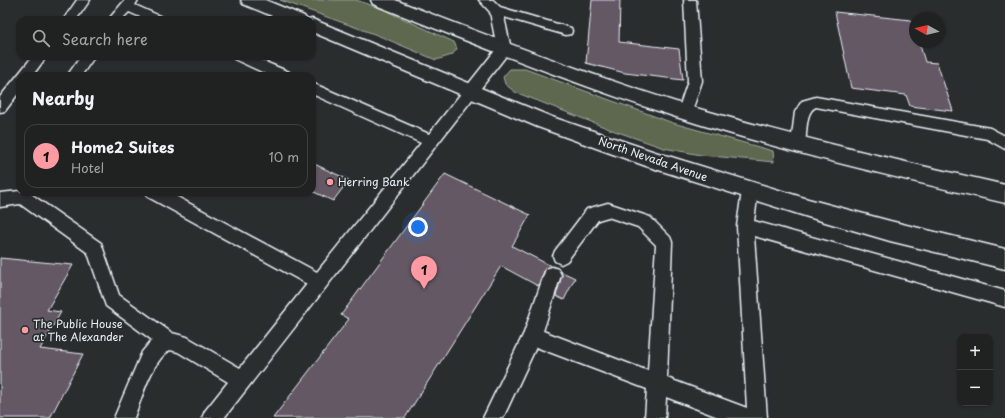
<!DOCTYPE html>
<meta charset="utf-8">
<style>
body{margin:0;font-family:"Playpen Sans",sans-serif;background:#2d2f2f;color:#f1f3f6}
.controls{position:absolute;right:12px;bottom:12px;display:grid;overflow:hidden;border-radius:8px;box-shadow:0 1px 3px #0004}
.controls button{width:36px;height:36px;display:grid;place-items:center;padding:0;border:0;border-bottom:1px solid #3d3f40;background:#202222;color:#f1f3f6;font:20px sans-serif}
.compass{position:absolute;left:909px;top:12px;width:36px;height:36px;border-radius:50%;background:#202222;box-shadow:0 1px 3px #0004;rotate:278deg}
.you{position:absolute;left:418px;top:227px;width:14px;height:14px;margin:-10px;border:3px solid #fff;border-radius:50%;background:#1a73e8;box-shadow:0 0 0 6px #1a73e833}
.badge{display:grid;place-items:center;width:26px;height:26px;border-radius:50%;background:#ff9aa2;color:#111;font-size:13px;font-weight:700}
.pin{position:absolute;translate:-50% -33px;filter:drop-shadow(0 1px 2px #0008)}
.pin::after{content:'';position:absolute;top:21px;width:14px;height:12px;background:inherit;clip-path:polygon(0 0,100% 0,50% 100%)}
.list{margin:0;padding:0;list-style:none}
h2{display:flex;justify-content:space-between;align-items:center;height:52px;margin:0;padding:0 16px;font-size:17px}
h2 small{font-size:13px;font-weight:400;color:#a2a4a5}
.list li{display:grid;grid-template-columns:26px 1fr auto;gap:12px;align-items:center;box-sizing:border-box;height:64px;margin:0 8px 8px;padding:0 8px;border:1px solid #3d3f40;border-radius:12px}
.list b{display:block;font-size:15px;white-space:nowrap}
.list p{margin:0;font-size:13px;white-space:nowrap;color:#a2a4a5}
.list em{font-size:13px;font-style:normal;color:#a2a4a5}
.icon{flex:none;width:22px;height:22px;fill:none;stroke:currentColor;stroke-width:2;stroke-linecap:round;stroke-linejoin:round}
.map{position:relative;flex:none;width:1005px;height:418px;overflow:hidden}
.search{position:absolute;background:#202222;box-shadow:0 1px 3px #0004;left:16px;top:16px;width:300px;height:44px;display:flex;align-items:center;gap:10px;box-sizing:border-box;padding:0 14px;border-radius:12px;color:#a2a4a5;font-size:15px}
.panel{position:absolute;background:#202222;box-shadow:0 1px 3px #0004;left:16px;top:72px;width:300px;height:124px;border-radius:12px}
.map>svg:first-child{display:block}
.green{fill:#5d674f;stroke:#a2aca4}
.building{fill:#655865;stroke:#e8f1f8}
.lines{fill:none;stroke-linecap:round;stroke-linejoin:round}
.lane-casing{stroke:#e8f1f8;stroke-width:3}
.primary-casing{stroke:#e8f1f8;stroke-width:3}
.lane{fill:#2a2d2e;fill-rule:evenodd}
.primary{fill:#2a2d2e;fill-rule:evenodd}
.poi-dot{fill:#ff9aa2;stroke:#2a2d2e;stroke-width:1.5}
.labels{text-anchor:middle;stroke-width:3.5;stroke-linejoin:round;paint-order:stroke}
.street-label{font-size:11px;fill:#e8f1f8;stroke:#2a2d2e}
.poi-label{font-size:11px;fill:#e8f1f8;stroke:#2a2d2e;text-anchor:start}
</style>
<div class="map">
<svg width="1005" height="418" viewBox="0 0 1005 418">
<rect width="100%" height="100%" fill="#2a2d2e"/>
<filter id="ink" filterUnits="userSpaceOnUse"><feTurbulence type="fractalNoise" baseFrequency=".025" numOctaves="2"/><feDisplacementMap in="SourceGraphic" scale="8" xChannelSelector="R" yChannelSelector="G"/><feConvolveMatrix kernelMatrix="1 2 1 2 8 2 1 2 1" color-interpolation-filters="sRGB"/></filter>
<g filter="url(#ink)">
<!-- green -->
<g class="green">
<polygon points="280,0 356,0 382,9 454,42 457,49 452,55 436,60 377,35"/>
<polygon points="510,69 525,69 673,123 773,151 774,162 701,155 664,148 612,130 515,92 505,84 503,77"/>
</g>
<!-- building -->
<g class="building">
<polygon points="592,0 620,0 619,42 679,49 683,80 625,73 586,63"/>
<polygon points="835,12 911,20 915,31 915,42 919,42 925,62 937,63 953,111 910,106 906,95 851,88"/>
<polygon points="312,163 349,180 333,201 312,191"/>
<polygon points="445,174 530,215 512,246 551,266 545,269 538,286 501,266 405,418 273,418 349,319 341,315"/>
<polygon points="0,258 73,265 47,310 61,312 40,349 83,354 50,418 0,418"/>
<polygon points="560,271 575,278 564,300 556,296 562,275"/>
</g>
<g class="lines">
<defs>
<g id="lane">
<polygon points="77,0 90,0 76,20 63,20"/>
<polygon points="125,0 138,0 135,5 162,17 164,20 147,20 129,12 121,20 108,20"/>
<path d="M 479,0 L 493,0 L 500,7 L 571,28 L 572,31 L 571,34 L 566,35 L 504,17 L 511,49 L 509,52 L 224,418 L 202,418 L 205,411 L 228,382 L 178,352 L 170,350 C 151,362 142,398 134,418 L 114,418 L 142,352 L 152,340 L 106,306 L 88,253 L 20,204 L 0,207 L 0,193 L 20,191 L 20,192 L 28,192 L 101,243 L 119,295 L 172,333 L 187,337 L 240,368 L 307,284 L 148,197 L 146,192 L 168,192 L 317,272 L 421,143 L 312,94 L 312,83 L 429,134 L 497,48 L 490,12 Z"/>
<polygon points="684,0 696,0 702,81 692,111 690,115 685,116 680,115 678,111 688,81"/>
<polygon points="33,56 47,56 32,76 20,76 20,91 5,111 0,112 0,97"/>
<polygon points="81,56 95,56 81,76 67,76"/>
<polygon points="232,56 251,56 289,72 291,76 271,76 234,59"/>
<path d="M 816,97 L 990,128 L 1005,136 L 1005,149 L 987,139 L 816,107 C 805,111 807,133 805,144 L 803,148 L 798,150 L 793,148 L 791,144 L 795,112 L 802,101 Z"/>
<polygon points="750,184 756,186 758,191 754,221 1005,291 1005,307 754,236 767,418 721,418 666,397 665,418 645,418 647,389 536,347 503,418 483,418 524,333 546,269 552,267 558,269 561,275 543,331 648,371 656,245 638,227 608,217 598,220 567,261 561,264 555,261 553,256 555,251 587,209 608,203 650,217 670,237 672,242 667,378 747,408 737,226 742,191 744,186"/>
</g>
<g id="primary">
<polygon points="241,0 265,0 304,16 307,20 282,20 243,4"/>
<path d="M 371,0 L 395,0 C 489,36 583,73 679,103 C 786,135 896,160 1005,185 L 1005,203 C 894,177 782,151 673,116 C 571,83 472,43 373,4 Z"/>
<polygon points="312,19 552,117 655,152 808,199 890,221 1005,249 1005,269 890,241 808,217 646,166 538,127 312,32 312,20 308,20"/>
</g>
</defs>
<!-- lane casing -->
<use href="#lane" class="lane-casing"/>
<!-- primary casing -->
<use href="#primary" class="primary-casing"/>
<!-- lane -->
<use href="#lane" class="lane"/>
<!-- primary -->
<use href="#primary" class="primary"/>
</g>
</g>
<!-- markers -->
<g class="poi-dot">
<circle cx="330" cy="182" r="4"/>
<circle cx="25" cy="330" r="4"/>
</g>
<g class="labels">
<!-- street labels -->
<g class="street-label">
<text transform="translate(653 159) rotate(19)" y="4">North Nevada Avenue</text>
</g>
<!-- poi labels -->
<g class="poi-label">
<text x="338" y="186">Herring Bank</text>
<text x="33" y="328">The Public House<tspan x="33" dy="13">at The Alexander</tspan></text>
</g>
</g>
</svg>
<div class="controls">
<button>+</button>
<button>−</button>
</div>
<svg class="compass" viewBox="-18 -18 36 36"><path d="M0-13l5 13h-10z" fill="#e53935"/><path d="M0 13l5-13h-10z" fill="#a2a4a5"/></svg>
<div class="you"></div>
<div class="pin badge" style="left:424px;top:289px">1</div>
<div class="search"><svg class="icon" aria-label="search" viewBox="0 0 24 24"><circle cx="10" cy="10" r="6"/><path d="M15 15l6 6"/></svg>Search here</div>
<section class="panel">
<h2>Nearby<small></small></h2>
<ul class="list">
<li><span class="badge">1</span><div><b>Home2 Suites</b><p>Hotel</p></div><em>10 m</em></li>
</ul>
</section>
</div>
